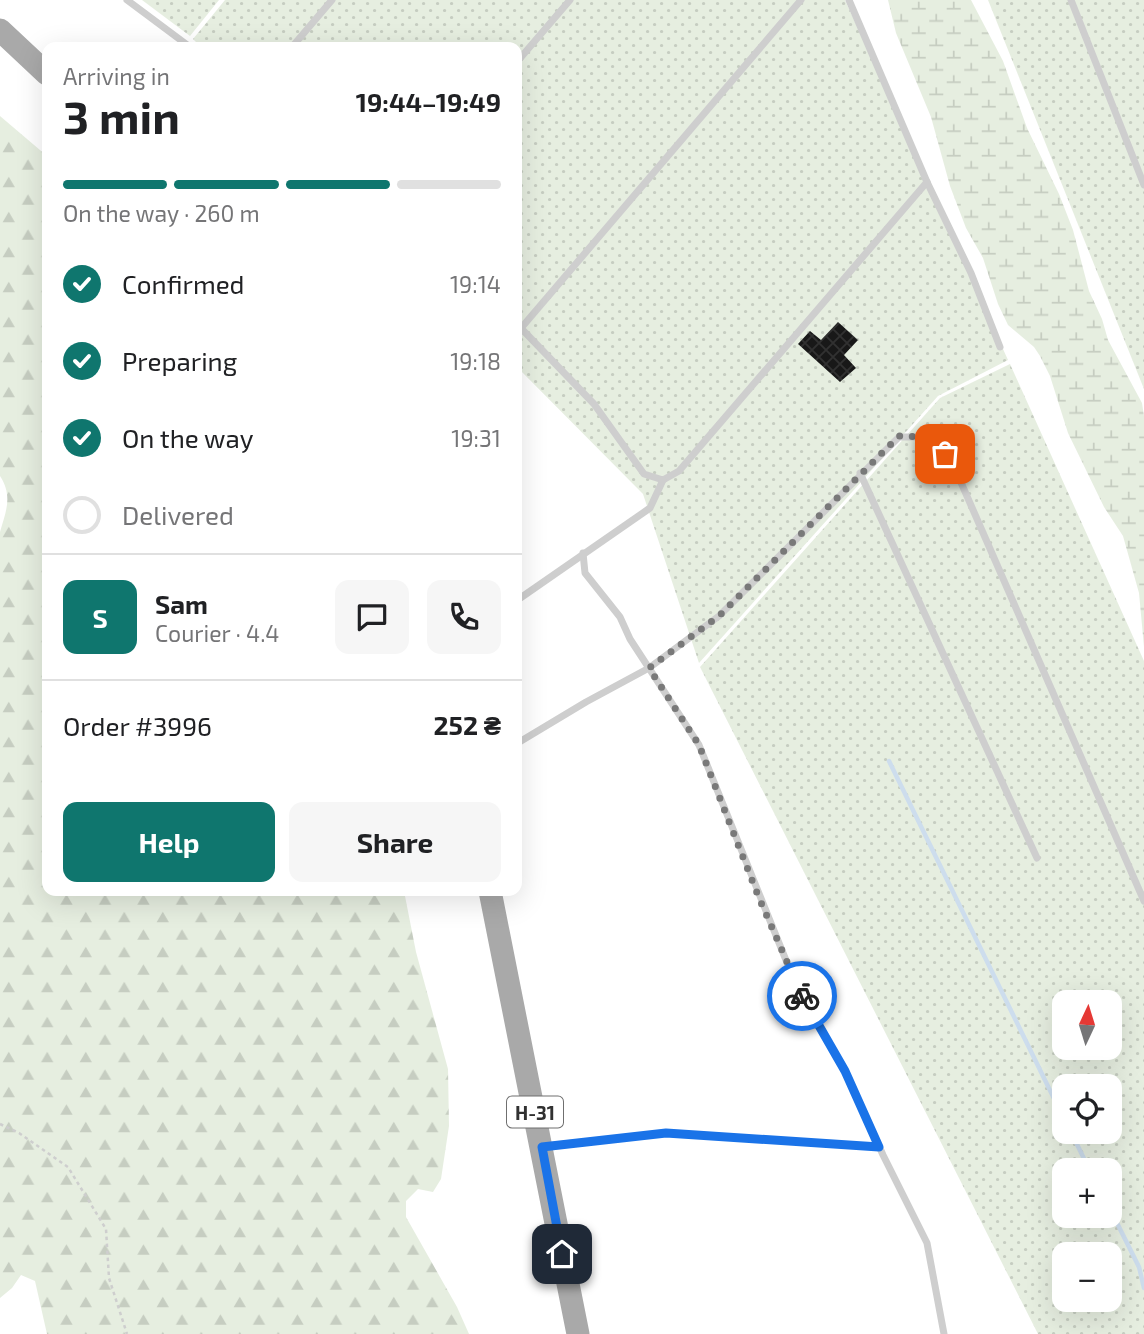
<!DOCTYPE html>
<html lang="en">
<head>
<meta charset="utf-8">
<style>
	:root { --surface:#fff; --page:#f6f6f6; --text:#202124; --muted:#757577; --line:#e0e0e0; --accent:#0f766e }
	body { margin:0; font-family:"Exo 2",sans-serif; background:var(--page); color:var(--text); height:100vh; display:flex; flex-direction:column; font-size:26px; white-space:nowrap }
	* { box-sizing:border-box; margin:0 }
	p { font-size:23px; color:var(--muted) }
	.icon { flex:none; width:38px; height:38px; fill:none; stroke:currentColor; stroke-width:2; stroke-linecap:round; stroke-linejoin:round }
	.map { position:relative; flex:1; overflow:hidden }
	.panel { position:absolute; left:42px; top:42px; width:480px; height:854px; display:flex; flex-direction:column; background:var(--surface); border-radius:14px; box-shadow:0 7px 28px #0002 }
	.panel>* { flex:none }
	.needle { width:46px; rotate:4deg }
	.controls { position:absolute; left:1052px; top:990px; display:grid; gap:14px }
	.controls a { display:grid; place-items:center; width:70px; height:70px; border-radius:14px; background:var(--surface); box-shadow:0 7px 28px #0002; font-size:35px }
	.pin { position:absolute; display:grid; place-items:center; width:60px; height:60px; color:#fff; margin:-30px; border-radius:14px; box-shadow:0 4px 10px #0006 }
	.courier { position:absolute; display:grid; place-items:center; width:70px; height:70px; margin:-35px; border:5px solid #1a73e8; border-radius:50%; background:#fff; color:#222; box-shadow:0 2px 9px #0007 }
	.summary em { font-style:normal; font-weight:700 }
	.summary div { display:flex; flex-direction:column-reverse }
	.summary { display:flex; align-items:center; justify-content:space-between; height:119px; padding:0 21px }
	h1 { font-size:46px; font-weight:700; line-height:52px }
	.bar { display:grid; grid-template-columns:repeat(4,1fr); gap:10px 7px; align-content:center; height:84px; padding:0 21px }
	.bar i { height:9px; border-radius:5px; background:var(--line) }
	.bar .on { background:var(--accent) }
	.bar p { grid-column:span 4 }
	.line { display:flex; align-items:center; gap:18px; padding:0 21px; border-top:2px solid var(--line) }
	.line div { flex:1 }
	.round { display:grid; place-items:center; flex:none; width:74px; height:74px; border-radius:14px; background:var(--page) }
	ol { padding:0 21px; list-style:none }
	li { display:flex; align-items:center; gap:21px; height:77px }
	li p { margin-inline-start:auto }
	li .icon { padding:7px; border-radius:50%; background:var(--accent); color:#fff; stroke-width:4 }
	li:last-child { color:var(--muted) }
	li i { width:38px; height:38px; border:4px solid var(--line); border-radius:50% }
	.primary-button { display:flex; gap:14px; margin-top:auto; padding:14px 21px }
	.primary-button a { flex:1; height:80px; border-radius:14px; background:var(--accent); color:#fff; font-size:28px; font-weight:700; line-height:80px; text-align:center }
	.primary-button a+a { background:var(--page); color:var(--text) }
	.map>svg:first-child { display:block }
</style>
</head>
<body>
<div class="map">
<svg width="1144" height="1334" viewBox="0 0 1144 1334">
	<defs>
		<pattern id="forest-firs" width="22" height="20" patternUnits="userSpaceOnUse" patternTransform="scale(1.75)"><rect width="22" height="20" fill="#e6eee0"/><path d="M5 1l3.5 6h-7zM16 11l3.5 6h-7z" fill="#c6cdc1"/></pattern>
		<pattern id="wetland-marsh" width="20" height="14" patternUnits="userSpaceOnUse" patternTransform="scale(1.75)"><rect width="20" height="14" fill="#e6eee0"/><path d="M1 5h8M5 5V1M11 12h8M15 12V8" fill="none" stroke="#c6cdc1"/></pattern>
		<pattern id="garden-dots" width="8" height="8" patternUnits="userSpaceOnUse" patternTransform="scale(1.75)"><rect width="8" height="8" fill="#e6eee0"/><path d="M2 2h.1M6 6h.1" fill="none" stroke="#c6cdc1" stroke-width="1.8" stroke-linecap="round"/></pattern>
		<pattern id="building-cross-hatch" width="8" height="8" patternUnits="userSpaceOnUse" patternTransform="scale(1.75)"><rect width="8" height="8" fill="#181818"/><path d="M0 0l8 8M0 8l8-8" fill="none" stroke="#313131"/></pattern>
	</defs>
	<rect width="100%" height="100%" fill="#fff"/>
	<path fill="url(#forest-firs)" d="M0,116L47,156V891H404L416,952L448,1069L449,1126L441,1179L433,1192L418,1189L406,1201V1217L457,1307L469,1334H47L35,1281L21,1275L12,1288L0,1298V532C6,511 13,496 0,476Z"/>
	<path fill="url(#wetland-marsh)" d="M888,0H971L1003,61L1027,128L1059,194L1073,230L1089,291L1102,319L1108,340L1142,403L1144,416V647L1139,593L1123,536L1104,507L1068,433L1050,376L1040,356L1034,347L1008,325L998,304L983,258L966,228L950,186L931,117L896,33Z"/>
	<g fill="url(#garden-dots)" fill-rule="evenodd">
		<path d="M142,0H219L190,36Z"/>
		<path d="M225,0H845L1008,360L938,396L699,663L643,494L516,366V47H201L193,39Z"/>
		<path d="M988,0H1144V389Z"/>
		<path d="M1010,364L1144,661V1334H1038L700,667L940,398ZM1064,1003H1110V1048H1064ZM1064,1087H1110V1132H1064ZM1064,1171H1110V1216H1064ZM1064,1255H1110V1300H1064Z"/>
	</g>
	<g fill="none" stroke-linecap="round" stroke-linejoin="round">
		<g stroke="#cddded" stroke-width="4.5">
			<path d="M889,761L1064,1119"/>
			<path d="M1071,1132L1090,1171"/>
			<path d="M1110,1209L1139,1267L1144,1288"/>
		</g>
	</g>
	<path fill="url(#building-cross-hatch)" d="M838,322L858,340L844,355L856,368L840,382L798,344L810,331L821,340Z"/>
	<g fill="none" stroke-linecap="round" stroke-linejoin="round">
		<path stroke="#cecece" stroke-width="2.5" stroke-dasharray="3.5 3.5" stroke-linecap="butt" d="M0,1124L19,1133L68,1167L106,1229L109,1278L127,1334"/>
		<g stroke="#cecece" stroke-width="7">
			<path d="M127,0L190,47"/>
			<path d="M849,0L927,182L971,273L1000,347"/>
			<path d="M1071,0L1144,185"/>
			<path d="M292,47L332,0"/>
			<path d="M516,63L570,0"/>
			<path d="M516,323L594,404L644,474L663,480L679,471L927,182"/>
			<path d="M516,334L801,0"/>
			<path d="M860,473L1037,858"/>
			<path d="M583,553L585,573L620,617L630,639L699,745L796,985L845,1071L883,1155L927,1243L944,1334"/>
			<path d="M516,601L650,508L663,480"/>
			<path d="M516,744L586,702L649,668L719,616L899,437H933L956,471L1144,901"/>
			<path d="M546,1146L666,1133L879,1147"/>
		</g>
		<g stroke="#a9a9a9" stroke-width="23">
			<path d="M0,30L47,74"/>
			<path d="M490,891L578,1334"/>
		</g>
	</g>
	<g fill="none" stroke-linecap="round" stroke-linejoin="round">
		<path stroke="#797979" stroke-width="7" stroke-dasharray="0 12.6" d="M802,996L759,898L699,745L649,668L719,616L899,436L933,437L945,454"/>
		<path stroke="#1a73e8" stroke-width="9" d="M562,1254L542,1147L666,1133L879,1147L845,1071L802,996"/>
	</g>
	<g text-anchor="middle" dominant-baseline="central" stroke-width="7" stroke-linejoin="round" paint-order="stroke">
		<rect fill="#fff" stroke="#6f6f6f" stroke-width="2" x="507" y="1096.5" width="56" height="31" rx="5"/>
		<g font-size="19" font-weight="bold" fill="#313131">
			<text x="535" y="1112">Н-31</text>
		</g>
	</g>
</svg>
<div class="controls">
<a><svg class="needle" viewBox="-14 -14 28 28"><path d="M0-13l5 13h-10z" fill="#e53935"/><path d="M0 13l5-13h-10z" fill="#757577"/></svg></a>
<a><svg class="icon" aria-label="locate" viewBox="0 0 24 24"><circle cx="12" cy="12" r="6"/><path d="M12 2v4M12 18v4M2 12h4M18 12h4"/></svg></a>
<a>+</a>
<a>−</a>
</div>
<div class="pin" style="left:945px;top:454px;background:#ea580c"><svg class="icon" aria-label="bag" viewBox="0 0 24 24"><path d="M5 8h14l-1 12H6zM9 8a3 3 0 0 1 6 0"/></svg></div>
<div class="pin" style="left:562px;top:1254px;background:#1f2937"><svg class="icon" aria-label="home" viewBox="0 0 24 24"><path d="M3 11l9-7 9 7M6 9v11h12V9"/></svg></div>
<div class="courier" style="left:802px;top:996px"><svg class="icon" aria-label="bike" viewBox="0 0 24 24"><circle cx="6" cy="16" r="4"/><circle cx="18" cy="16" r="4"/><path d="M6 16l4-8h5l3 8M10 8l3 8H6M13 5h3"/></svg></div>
<section class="panel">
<div class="summary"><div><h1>3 min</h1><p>Arriving in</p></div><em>19:44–19:49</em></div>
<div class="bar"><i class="on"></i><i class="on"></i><i class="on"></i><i></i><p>On the way · 260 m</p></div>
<ol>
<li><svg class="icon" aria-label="check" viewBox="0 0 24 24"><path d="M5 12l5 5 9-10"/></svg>Confirmed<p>19:14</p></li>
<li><svg class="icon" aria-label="check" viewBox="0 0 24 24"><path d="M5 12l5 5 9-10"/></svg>Preparing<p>19:18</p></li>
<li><svg class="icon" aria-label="check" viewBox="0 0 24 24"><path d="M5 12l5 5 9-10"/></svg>On the way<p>19:31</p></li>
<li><i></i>Delivered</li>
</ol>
<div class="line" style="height:126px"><b class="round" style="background:var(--accent);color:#fff">S</b><div><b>Sam</b><p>Courier · 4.4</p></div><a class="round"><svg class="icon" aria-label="chat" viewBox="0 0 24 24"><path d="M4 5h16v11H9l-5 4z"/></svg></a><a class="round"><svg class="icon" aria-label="phone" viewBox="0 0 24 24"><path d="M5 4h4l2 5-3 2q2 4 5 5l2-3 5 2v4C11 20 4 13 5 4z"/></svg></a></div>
<div class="line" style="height:91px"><div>Order #3996</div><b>252 ₴</b></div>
<div class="primary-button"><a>Help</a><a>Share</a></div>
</section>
</div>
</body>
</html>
